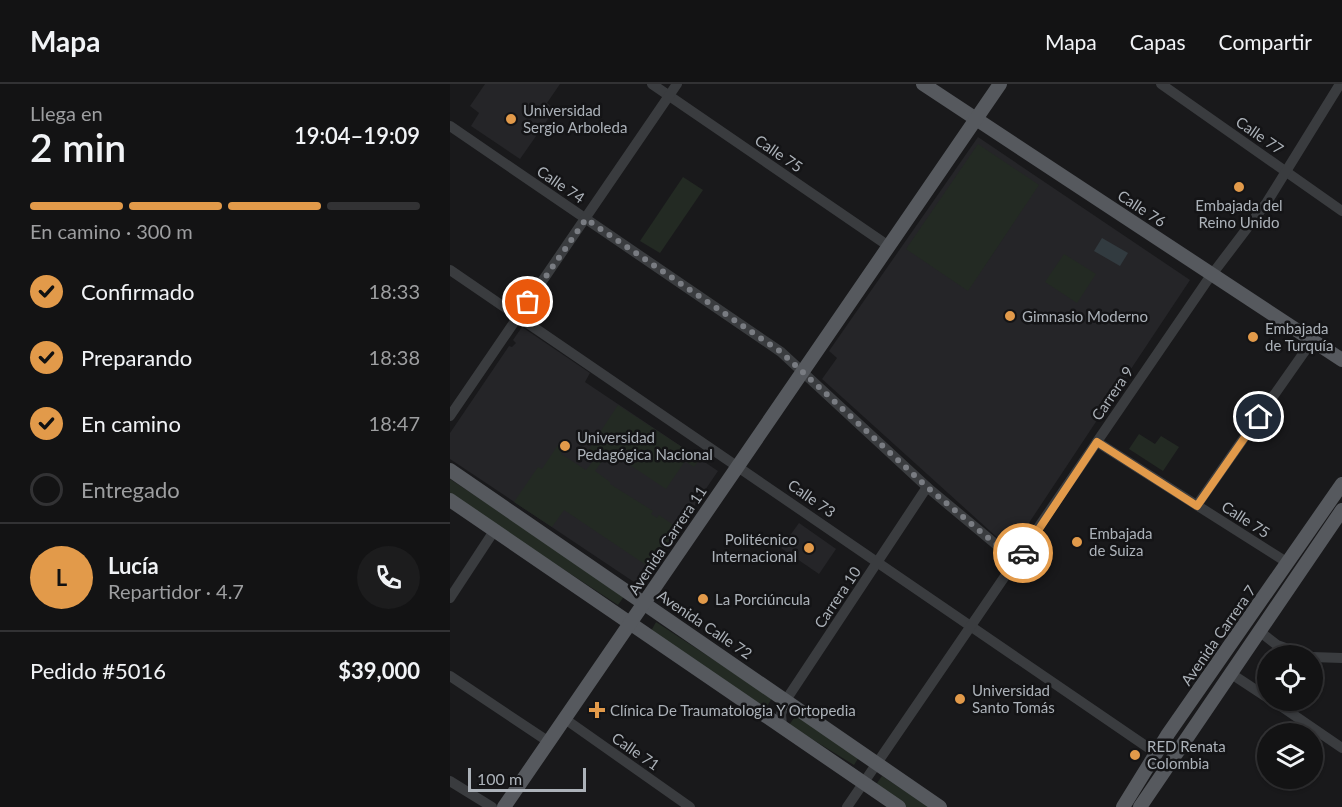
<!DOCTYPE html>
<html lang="es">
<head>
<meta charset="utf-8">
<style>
	:root { --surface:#131314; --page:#1c1c1d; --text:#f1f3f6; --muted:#9d9ea0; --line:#323234; --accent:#e29a4a }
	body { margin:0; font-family:Lato,sans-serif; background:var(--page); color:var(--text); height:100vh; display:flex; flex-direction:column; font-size:22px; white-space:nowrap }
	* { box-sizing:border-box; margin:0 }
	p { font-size:20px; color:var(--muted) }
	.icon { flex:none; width:33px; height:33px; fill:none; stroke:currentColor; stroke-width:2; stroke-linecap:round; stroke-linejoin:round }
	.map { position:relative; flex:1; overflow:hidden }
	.panel { display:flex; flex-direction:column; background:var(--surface); width:450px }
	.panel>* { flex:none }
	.controls { position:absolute; left:807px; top:561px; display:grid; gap:12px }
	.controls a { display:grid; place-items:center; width:66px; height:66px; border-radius:50%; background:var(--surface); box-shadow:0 2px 4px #0004,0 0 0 2px var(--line); font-size:30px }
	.scale { position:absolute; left:18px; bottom:15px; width:118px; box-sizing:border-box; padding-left:6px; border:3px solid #acb2b9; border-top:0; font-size:16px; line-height:21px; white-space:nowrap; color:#acb2b9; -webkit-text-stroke:4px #141416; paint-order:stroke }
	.pin { position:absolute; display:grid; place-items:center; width:51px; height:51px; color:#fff; margin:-26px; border:3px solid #fff; border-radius:50%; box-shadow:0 2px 6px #0007 }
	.courier { position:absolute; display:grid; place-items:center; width:60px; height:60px; margin:-30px; border:4px solid #e29a4a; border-radius:50%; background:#fff; color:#222; box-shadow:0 2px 8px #0007 }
	.summary em { font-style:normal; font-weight:600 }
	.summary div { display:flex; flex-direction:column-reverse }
	.summary { display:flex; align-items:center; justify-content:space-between; height:102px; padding:0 30px }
	h1 { font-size:39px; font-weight:600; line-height:45px }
	.bar { display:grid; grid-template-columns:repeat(4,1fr); gap:9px 6px; align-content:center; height:72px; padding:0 30px }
	.bar i { height:8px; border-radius:4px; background:var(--line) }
	.bar .current { background:var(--accent) }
	.bar p { grid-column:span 4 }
	.line { display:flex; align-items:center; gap:15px; padding:0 30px; border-top:2px solid var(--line) }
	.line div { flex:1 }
	.round { display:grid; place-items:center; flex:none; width:63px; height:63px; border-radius:32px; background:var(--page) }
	ol { padding:0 30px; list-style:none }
	li { display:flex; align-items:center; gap:18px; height:66px }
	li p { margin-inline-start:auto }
	li .icon { padding:6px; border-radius:50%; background:var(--accent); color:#111; stroke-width:4 }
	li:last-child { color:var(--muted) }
	li i { width:33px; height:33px; border:3px solid var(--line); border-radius:50% }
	header { display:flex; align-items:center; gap:36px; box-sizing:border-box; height:84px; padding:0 30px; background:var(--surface); border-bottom:2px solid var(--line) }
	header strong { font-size:28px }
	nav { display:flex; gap:33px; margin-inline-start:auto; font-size:21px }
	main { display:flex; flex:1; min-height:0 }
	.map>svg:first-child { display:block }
</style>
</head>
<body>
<header>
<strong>Mapa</strong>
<nav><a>Mapa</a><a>Capas</a><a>Compartir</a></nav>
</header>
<main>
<section class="panel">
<div class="summary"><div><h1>2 min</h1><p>Llega en</p></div><em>19:04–19:09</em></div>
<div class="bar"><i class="current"></i><i class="current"></i><i class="current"></i><i></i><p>En camino · 300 m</p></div>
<ol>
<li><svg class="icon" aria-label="check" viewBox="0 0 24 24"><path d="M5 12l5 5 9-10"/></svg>Confirmado<p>18:33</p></li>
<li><svg class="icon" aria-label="check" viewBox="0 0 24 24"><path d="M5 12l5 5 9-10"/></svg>Preparando<p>18:38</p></li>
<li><svg class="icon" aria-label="check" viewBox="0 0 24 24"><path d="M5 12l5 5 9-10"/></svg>En camino<p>18:47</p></li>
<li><i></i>Entregado</li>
</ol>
<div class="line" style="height:108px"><b class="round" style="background:var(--accent);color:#111">L</b><div><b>Lucía</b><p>Repartidor · 4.7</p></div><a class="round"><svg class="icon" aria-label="phone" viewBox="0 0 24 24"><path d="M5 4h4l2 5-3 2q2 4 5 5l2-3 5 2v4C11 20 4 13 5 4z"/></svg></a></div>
<div class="line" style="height:78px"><div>Pedido #5016</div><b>$39,000</b></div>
</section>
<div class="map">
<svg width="892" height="723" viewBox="0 0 892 723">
	<rect width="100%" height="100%" fill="#19191b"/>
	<g fill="#252528">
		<path d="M35,0H110L97,19L105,25L70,75L21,42L29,29L20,22Z"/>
		<path d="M528,53L740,196L561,466L372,295L387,274L379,267Z"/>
		<path d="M72,243L140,289L135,298L268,387L190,502L0,375V349L59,262L62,263L66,259L63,256Z"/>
		<path d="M349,439L386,465L369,490L331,464Z"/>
	</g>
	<g fill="#232a23">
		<path d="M528,60L589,101L518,207L456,165Z"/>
		<path d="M233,93L253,106L210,169L190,157Z"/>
		<path d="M614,170L646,190L627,219L595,198Z"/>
		<path d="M168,321L250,375L244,383L235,377L216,405L159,367L145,387L160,398V400L203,427L201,430L207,434L209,431L229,445L202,485L114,426L102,443L64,418L88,383L92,385L110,358L116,361L111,370L136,386L143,377L135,371Z"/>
		<path d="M689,350L705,360L711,352L729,363L713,387L679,365Z"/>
		<path d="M0,395L175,511L168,521L0,411Z"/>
		<path d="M206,538L322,614L316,624L201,547Z"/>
		<path d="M347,630L409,673L404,681L339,641Z"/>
		<path d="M432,692L479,723H455L425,702Z"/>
	</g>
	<path fill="#323b40" d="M652,154L678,169L670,182L644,167Z"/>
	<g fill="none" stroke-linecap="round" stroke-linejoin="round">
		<g stroke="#3a3c3f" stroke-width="10">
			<path d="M202,0L440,163"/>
			<path d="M711,0L892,127"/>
			<path d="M0,42L331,268L477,403L567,478"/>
			<path d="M0,186L706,669"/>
			<path d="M0,332L227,0"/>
			<path d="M647,358L838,479"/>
			<path d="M747,421L862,257"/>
			<path d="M0,514L44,447"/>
			<path d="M809,547L827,561L857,572"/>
			<path d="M862,573L892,574"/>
			<path d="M780,589L818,614"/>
			<path d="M0,592L99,658"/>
			<path d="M822,616L892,664"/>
			<path d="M115,635L240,723"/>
			<path d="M332,642L331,630L336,616L477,403"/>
			<path d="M0,697L42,723"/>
			<path d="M397,723L757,197L817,118L890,0"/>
		</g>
		<g stroke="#56595e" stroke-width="14">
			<path d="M473,0L892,276"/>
			<path d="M0,386L490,723"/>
			<path d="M0,416L449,723"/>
			<path d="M54,723L550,0"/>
			<path d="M673,723L718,650L892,400"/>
			<path d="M690,723L892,426"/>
		</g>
	</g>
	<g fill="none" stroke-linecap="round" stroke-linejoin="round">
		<path stroke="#797c82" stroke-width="6" stroke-dasharray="0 10.8" d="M78,218L136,135L331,268L477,403L567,478L573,469"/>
		<path stroke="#e29a4a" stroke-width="8" d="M573,469L647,358L747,422L809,333"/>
	</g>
	<g fill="#e29a4a" stroke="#141416" stroke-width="2">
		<circle cx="61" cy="35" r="6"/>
		<circle cx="789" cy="103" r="6"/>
		<circle cx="560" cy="232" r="6"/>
		<circle cx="803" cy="253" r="6"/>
		<circle cx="115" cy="362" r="6"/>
		<circle cx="627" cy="458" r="6"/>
		<circle cx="359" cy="464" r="6"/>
		<circle cx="253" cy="515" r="6"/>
		<circle cx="510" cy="615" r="6"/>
		<path d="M144 617h6v6h6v6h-6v6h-6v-6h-6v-6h6z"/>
		<circle cx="685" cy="671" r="6"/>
	</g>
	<g text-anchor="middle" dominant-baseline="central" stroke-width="5" stroke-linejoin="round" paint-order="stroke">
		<g font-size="15" fill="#acb2b9" stroke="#141416" text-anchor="start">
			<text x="73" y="26">Universidad<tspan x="73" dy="17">Sergio Arboleda</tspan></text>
			<text x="789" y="121" text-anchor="middle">Embajada del<tspan x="789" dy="17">Reino Unido</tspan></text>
			<text x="572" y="232">Gimnasio Moderno</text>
			<text x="815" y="244">Embajada<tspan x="815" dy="17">de Turquía</tspan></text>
			<text x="127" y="353">Universidad<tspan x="127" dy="17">Pedagógica Nacional</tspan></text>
			<text x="639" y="449">Embajada<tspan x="639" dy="17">de Suiza</tspan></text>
			<text x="347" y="455" text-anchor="end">Politécnico<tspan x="347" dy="17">Internacional</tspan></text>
			<text x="265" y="515">La Porciúncula</text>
			<text x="522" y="606">Universidad<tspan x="522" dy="17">Santo Tomás</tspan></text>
			<text x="160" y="626">Clínica De Traumatologia Y Ortopedia</text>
			<text x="697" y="662">RED Renata<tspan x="697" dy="17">Colombia</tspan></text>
		</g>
		<g font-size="15" fill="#acb2b9" stroke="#141416">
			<text transform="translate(810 51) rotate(35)">Calle 77</text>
			<text transform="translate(329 69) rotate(34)">Calle 75</text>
			<text transform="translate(111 100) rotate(34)">Calle 74</text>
			<text transform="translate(692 124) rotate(33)">Calle 76</text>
			<text transform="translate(662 309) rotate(-56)">Carrera 9</text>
			<text transform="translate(362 414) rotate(35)">Calle 73</text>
			<text transform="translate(796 435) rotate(33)">Calle 75</text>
			<text transform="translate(217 456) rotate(-56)">Avenida Carrera 11</text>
			<text transform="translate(387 513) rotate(-56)">Carrera 10</text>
			<text transform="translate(255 540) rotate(34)">Avenida Calle 72</text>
			<text transform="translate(768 551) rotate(-55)">Avenida Carrera 7</text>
			<text transform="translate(186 667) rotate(35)">Calle 71</text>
		</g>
	</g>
</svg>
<div class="controls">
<a><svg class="icon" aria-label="locate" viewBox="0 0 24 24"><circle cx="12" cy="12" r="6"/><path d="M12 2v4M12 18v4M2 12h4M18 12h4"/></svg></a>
<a><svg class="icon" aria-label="layers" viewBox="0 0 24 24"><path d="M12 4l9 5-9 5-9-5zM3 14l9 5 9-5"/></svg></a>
</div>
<div class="scale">100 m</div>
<div class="pin" style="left:78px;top:218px;background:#ea580c"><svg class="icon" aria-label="bag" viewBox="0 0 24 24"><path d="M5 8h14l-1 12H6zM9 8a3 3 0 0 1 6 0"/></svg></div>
<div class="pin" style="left:809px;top:333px;background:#1f2937"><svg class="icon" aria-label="home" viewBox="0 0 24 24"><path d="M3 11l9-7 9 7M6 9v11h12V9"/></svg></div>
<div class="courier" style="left:573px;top:469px"><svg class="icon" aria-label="car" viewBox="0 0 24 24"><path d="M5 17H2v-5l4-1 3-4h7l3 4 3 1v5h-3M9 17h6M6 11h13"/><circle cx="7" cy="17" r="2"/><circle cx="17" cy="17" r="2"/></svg></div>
</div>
</main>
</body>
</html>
